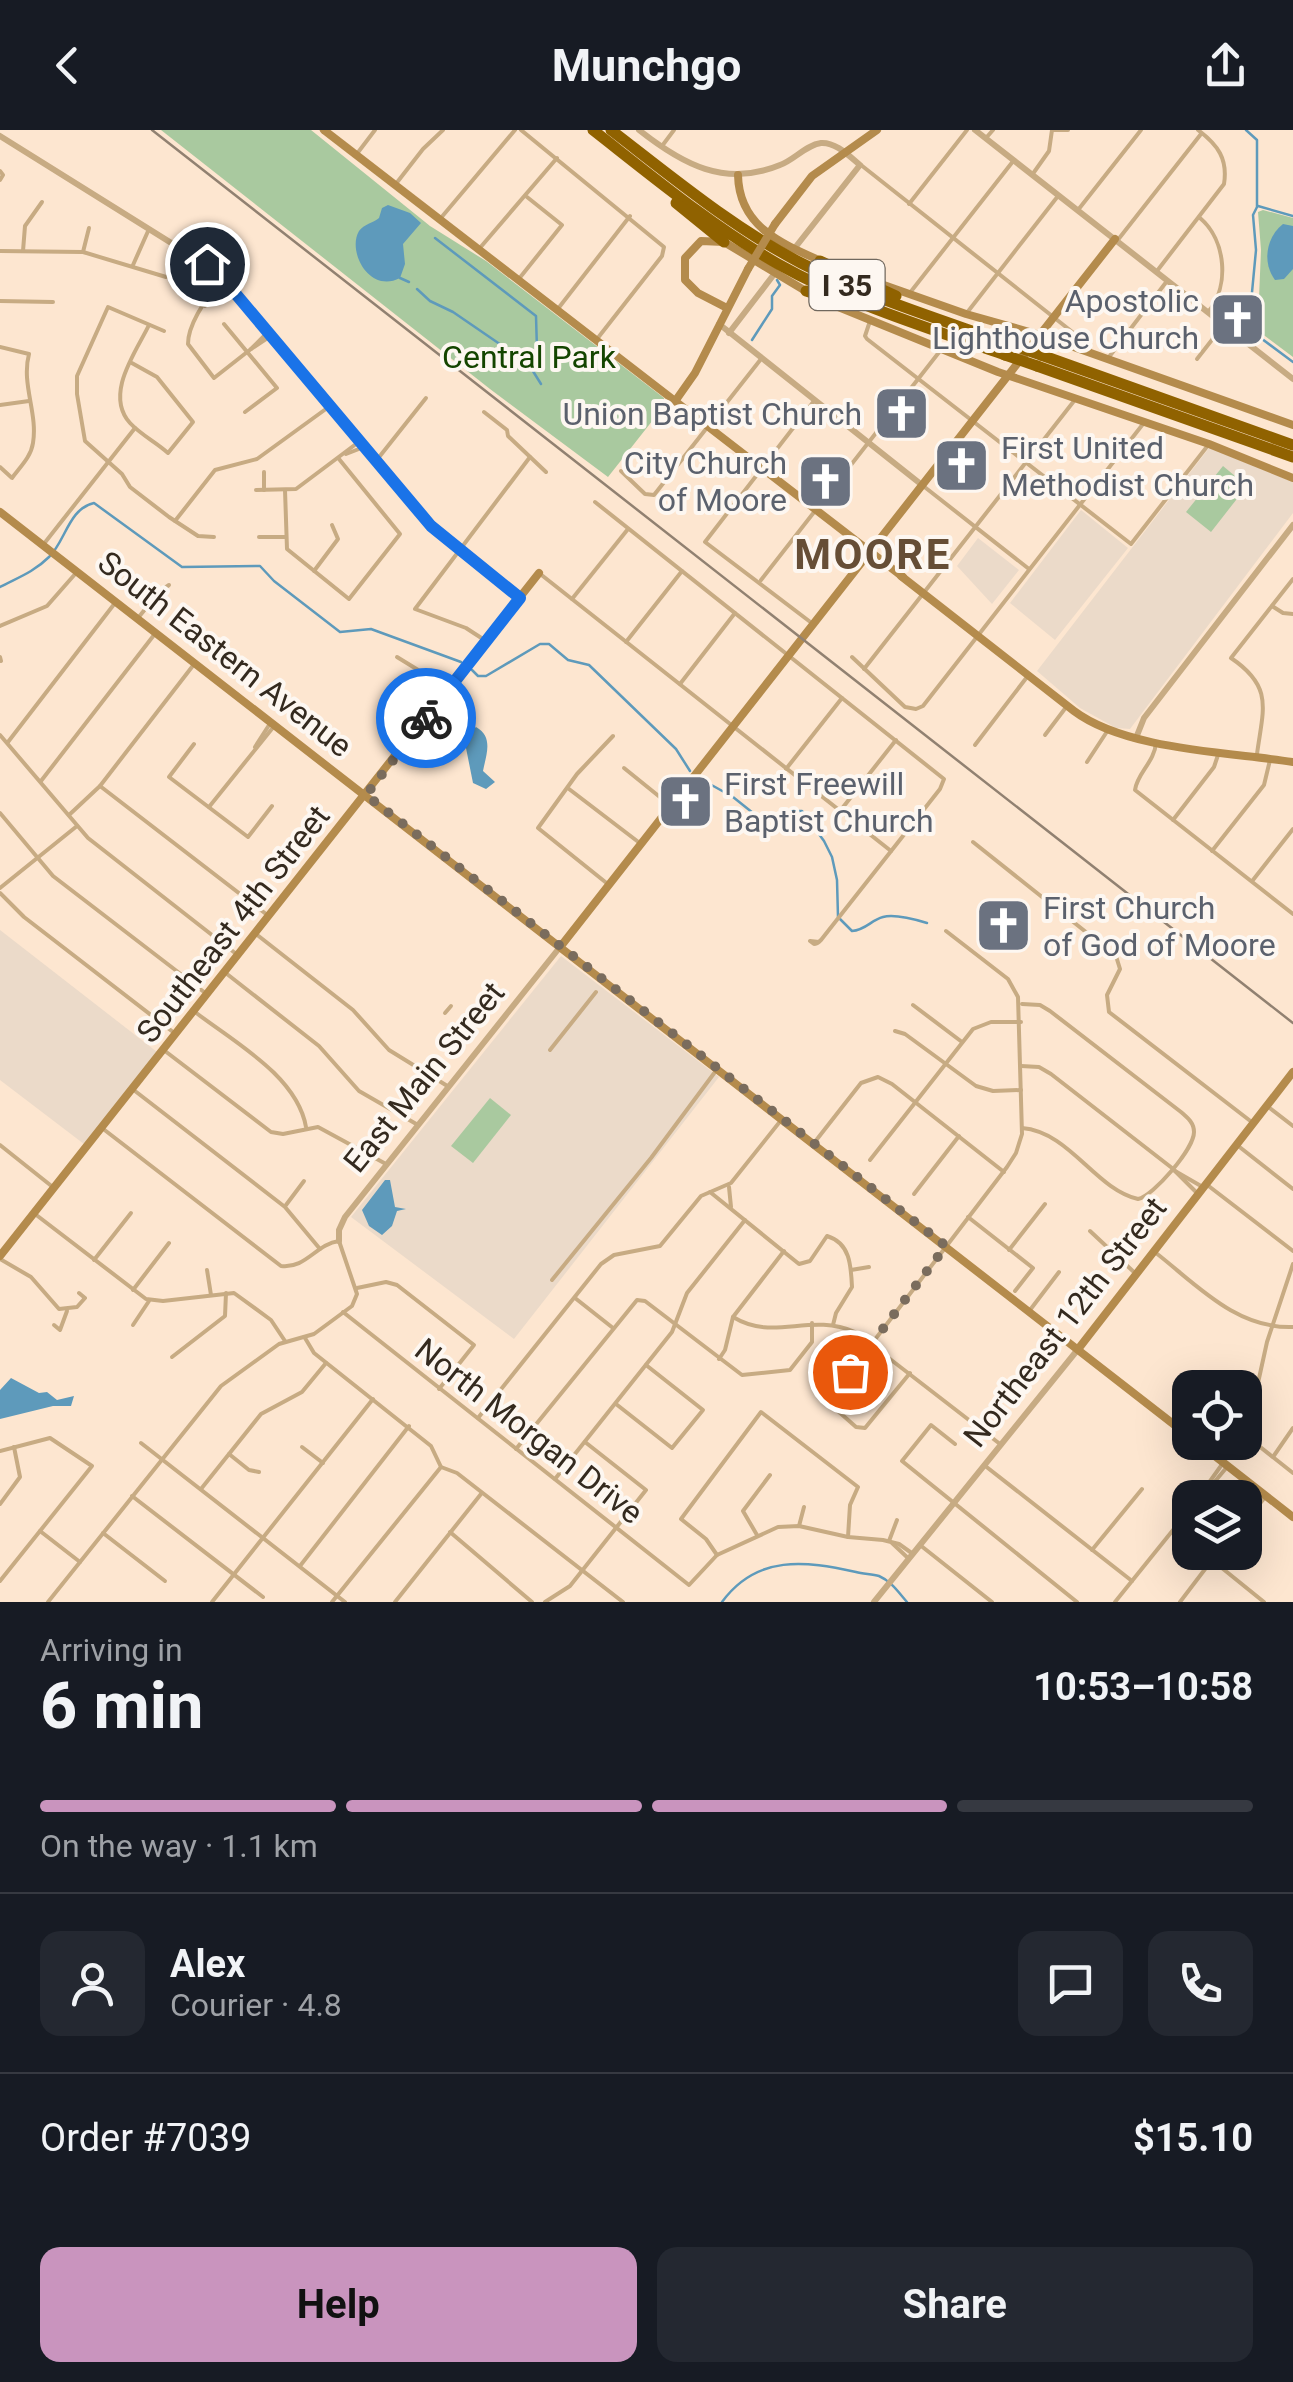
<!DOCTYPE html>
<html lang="en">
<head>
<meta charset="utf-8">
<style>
	:root { --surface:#171b24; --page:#242831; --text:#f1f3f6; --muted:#9ea1a6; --line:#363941; --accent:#c994be }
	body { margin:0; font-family:Roboto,sans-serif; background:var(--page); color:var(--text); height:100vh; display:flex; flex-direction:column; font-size:38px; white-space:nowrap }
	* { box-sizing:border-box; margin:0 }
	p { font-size:32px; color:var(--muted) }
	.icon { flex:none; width:55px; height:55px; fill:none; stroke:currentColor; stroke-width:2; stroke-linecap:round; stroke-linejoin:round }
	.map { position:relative; height:1472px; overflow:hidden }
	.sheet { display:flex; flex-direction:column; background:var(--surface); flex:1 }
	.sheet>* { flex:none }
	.fabs { position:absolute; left:1172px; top:1240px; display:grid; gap:20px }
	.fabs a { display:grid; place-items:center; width:90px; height:90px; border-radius:20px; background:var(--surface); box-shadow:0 10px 40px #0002; font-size:50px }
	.pin { position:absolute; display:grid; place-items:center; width:85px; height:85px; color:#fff; margin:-42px; border:5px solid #fff; border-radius:50%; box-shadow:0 2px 10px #0007 }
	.courier { position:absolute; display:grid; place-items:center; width:100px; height:100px; margin:-50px; border:8px solid #1a73e8; border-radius:50%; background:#fff; color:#222; box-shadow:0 2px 12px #0007 }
	.overview em { font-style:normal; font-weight:700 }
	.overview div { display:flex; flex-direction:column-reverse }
	.overview { display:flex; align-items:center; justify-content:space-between; height:170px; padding:0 40px }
	h1 { font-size:65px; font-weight:700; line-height:75px }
	.bar { display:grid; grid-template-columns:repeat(4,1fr); gap:15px 10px; align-content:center; height:120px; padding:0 40px }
	.bar i { height:12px; border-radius:8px; background:var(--line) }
	.bar .active { background:var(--accent) }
	.bar p { grid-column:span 4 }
	.line { display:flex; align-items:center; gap:25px; padding:0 40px; border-top:2px solid var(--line) }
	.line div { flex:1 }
	.round { display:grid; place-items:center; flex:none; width:105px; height:105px; border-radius:20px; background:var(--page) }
	.action { display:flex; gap:20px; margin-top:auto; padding:20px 40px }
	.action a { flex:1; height:115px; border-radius:20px; background:var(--accent); color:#111; font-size:40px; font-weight:700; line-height:115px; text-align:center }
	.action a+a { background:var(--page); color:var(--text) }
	header { display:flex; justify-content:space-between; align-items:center; height:130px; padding:0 40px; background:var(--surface); font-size:45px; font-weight:700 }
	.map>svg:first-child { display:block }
</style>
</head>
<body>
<header><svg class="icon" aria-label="back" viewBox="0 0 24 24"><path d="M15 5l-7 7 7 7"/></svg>Munchgo<svg class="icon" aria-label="share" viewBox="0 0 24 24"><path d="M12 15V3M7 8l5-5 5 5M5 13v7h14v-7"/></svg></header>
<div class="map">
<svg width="1293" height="1472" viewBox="0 0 1293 1472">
	<rect width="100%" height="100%" fill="#fde6d0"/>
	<g fill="#ebdac9">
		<path d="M1209,318L1293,352V383L1130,599L1116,598L1080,578L1037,541Z"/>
		<path d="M1081,380L1128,418L1055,510L1010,473Z"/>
		<path d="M978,408L1019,440L992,474L957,436Z"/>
		<path d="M0,800L157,922L84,1014L0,950Z"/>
		<path d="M561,826L719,947L514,1209L351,1087Z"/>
	</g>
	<g fill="#a9c99f">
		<path d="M161,0H311L430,96L486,131L664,268V276L608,347L490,259Z"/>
		<path d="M1263,80L1293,88V227L1261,203L1258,192L1261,120L1258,82Z"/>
		<path d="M1223,336L1247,356L1211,402L1186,382Z"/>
		<path d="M490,968L511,985L473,1033L451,1016Z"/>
	</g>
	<g fill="#5e9abb">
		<path d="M388,75L410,83L421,93L403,114L405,134L400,148C369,164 347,121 359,101C364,94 373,93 379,88L382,78Z"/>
		<path d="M1283,94L1293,96V139L1284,149L1275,150C1262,133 1266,107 1283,94Z"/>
		<path d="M476,597C494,607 486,625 483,641L495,652L486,659L473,653L464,608Z"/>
		<path d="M385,1050H390L395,1077L406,1079L397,1081L392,1096L382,1105L369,1096L362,1080Z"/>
		<path d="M11,1248L39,1263L47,1262L57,1270L74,1266L71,1276H53L0,1289V1260Z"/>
	</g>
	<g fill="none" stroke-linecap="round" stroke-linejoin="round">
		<g stroke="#5e9abb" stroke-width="2.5">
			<path d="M1246,0L1257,10V77L1253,85L1256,120L1249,194L1258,206L1293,232"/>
			<path d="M1258,76L1293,86"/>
			<path d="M435,108L536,186L537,220L542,224"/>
			<path d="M400,148L409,152"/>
			<path d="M417,159L430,171L453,182L507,219L514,229L526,230L541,254"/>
			<path d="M752,210L772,179V166L780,155L777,150"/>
			<path d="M0,457C17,448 34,442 49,427C65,412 69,378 94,373L182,437L260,436L274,451L340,502L371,499L461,532"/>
			<path d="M472,540L478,546H486L540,514H549L568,530L589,535L676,619L690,641"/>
			<path d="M699,648L733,667L763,691L791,681H802L824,711L832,727L837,750L838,787L852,801C866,800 871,790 883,787C894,784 917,790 927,793"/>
			<path d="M722,1472C757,1424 806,1431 856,1442C863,1444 872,1444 879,1446C891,1451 899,1463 907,1472"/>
		</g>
		<g stroke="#c7ab83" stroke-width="4">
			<path d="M521,0L664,117L662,126L597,209"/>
			<path d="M1052,0H1068"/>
			<path d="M986,8L993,0"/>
			<path d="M662,16L674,0"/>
			<path d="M356,25L375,0"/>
			<path d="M861,35L1085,212L1090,220"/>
			<path d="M0,41L3,45L0,50"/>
			<path d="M1032,45L1049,21L1052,0"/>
			<path d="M395,55L423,19L443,0"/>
			<path d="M909,74L967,0"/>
			<path d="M1078,80L1141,0"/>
			<path d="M1200,88C1226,110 1230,156 1208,182"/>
			<path d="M440,89L515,0"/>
			<path d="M1117,111L1201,4"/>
			<path d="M479,119L557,28"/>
			<path d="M0,121L83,122L166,147"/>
			<path d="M23,121L25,96L42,72"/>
			<path d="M83,122L89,98"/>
			<path d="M133,135L149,99"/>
			<path d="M1157,141L1224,54C1228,29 1218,15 1198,0"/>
			<path d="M518,150L562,95L527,67"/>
			<path d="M909,164L1014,30"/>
			<path d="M0,171L53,172"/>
			<path d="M205,176L217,162V158C204,170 188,196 188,214L214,248L251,219"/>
			<path d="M557,180L630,86"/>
			<path d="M966,184L1058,66"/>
			<path d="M870,191L865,206L867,209L1131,414L1209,314"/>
			<path d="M224,194L277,258L245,282"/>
			<path d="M164,201L108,177L77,246V264L85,311L122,344L130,357L169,387L198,406L214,407"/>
			<path d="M268,202L251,219L269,207"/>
			<path d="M0,217L29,224C21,254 38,283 33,313C31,327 20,337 12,348L0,337"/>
			<path d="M1109,227L1167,151"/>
			<path d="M1197,229L1222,197"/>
			<path d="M130,232L157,247L193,292L168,323C156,312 141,305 130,293C104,264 136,222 149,195"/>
			<path d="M0,275L29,271"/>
			<path d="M484,282L507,300L508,306L546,342"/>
			<path d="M346,324L364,317"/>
			<path d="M376,331L426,268"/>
			<path d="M621,341L645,364L654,365L761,229"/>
			<path d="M922,355L1029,439"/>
			<path d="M256,360L296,359L360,311"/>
			<path d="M264,360V342"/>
			<path d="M285,360L287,419L349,469L400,404L339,329"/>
			<path d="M595,372L944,649L940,659L821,810C819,812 817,814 814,814L810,811L819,812"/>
			<path d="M175,391L215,340L257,329L330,276"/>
			<path d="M259,407H285"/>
			<path d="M43,415L135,298"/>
			<path d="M314,441L338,409L332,395"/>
			<path d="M539,443L891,721"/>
			<path d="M761,450L940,221"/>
			<path d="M572,469L628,399"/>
			<path d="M1272,476L1283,483L1293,484"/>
			<path d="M138,488L159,462L169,455"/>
			<path d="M813,494L705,412L814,271"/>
			<path d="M0,496L47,476L76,443"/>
			<path d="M486,511L466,498L415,479L530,327"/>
			<path d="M626,512L682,441"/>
			<path d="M0,527L1,531"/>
			<path d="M397,527L449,559"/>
			<path d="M852,527L905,577L916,579L923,576L1143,294"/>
			<path d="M864,539L1074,271"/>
			<path d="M680,554L735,483"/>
			<path d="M0,605L88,708L235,823"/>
			<path d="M1045,605L1067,576"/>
			<path d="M8,612L115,473"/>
			<path d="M1156,612C1155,632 1137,643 1135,660L1293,784"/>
			<path d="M194,614L169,647L248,707L272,676"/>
			<path d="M975,615L1027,547"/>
			<path d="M255,617L271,592"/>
			<path d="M1257,624C1263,579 1274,557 1231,528L1293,449"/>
			<path d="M1087,632L1108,600"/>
			<path d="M624,638L671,676"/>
			<path d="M786,639L842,568"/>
			<path d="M41,651L154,505"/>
			<path d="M100,656L266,784"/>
			<path d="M569,659L641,714"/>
			<path d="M209,677L275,595"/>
			<path d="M840,681L896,610"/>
			<path d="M0,683L53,746L204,862"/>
			<path d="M69,685L100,656L195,533"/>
			<path d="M1173,690L1214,637L1218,625"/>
			<path d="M973,712L1116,826L1120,839L1107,865L1109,882L1253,993"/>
			<path d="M1212,721L1264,655L1270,630"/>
			<path d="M1253,750L1293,699"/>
			<path d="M609,755L538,698L577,644L613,606"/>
			<path d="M0,758L77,696"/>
			<path d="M0,763L24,787L173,902"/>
			<path d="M256,804L353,880L389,920L449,957"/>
			<path d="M227,844L319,916L359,961L418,995"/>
			<path d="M913,875L962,912"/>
			<path d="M195,882C234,912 297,946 306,997"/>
			<path d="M445,883L451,876"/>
			<path d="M895,901L905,904L976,956L993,961L1021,960"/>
			<path d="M550,920L596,862"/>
			<path d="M165,921L271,1002L283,1004L318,997L386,1034"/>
			<path d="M1021,936L1039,937L1051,944L1172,1038L1196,1062"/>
			<path d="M135,961L285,1077L320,1119"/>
			<path d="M1267,976L1293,996"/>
			<path d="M1022,998C1070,1002 1095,1059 1138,1069C1153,1066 1194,1019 1194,1002C1194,993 1188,988 1181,982L1050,881L1040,875L1022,874"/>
			<path d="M814,1013L861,953L878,947L892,954L1004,1042"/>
			<path d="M0,1015L54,1058"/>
			<path d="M1237,1015L1293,1059"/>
			<path d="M870,1030L973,899L991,892H1021"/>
			<path d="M1175,1041L1201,1056"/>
			<path d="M1206,1054L1293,1121"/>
			<path d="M729,1057L731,1077"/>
			<path d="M710,1062L799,1134L810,1131L827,1106C850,1113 851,1135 852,1157L836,1183L833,1195"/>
			<path d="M914,1064L959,1006"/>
			<path d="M286,1075L304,1051"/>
			<path d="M35,1084L146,1169L163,1171L234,1163L271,1190L285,1211"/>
			<path d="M968,1087L1033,1138L1015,1161"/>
			<path d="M1090,1101L1136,1144"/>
			<path d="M1009,1120L1045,1074"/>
			<path d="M1156,1123C1196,1154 1236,1199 1293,1197"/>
			<path d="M0,1129L31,1147L59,1179L77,1177L85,1168L79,1163"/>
			<path d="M94,1130L131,1083"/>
			<path d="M207,1140L211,1165"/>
			<path d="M851,1140L869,1137"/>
			<path d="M552,1150L651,1028L715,942"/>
			<path d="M357,1158L386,1152L397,1155L474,1215L439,1259"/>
			<path d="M133,1160L169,1113"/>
			<path d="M575,1168L613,1198"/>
			<path d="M1030,1180L1059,1142"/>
			<path d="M343,1182L689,1455L717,1425L778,1397L799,1396L848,1407L883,1410L899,1414L913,1424"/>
			<path d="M733,1187C774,1212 809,1182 855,1202L1000,1314"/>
			<path d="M54,1195L60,1200L67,1181"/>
			<path d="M133,1195L149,1171"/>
			<path d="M305,1208L314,1223L431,1316L441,1337L457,1343L623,1472"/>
			<path d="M172,1227L225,1186L226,1163"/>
			<path d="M719,1229L725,1220L733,1187L784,1121"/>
			<path d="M910,1243L865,1298L856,1297L830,1274L831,1267L1007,1037L1016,1023L1022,1004L1018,867L1008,849L946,801"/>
			<path d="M616,1274L672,1318L703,1280L646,1235"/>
			<path d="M1245,1285L1254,1271L1267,1212L1293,1134"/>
			<path d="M478,1288L601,1134L614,1125L660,1116L701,1066L731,1053L782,989"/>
			<path d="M1245,1305L1293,1343"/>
			<path d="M141,1313L345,1472"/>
			<path d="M955,1314L931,1295L902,1331L1077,1472"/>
			<path d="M302,1317L323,1333"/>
			<path d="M516,1319L637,1170L645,1171L742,1245L790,1240L812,1212V1193"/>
			<path d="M0,1321L50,1308L92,1336L0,1451"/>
			<path d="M229,1324L249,1340L259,1342"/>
			<path d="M1273,1327L1293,1298"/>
			<path d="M984,1335L1132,1451"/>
			<path d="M555,1349L672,1202L687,1163L745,1090"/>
			<path d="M201,1359L261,1284L302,1262L326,1233"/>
			<path d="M132,1366L263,1467"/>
			<path d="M1198,1368L1223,1333"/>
			<path d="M1201,1368L1227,1337"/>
			<path d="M0,1374L20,1347L14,1317"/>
			<path d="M1245,1392L1266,1366"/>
			<path d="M799,1396L804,1377"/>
			<path d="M40,1401L80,1432"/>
			<path d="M450,1402L532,1472"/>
			<path d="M103,1403L165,1451"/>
			<path d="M757,1405L743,1381L770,1345"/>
			<path d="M889,1411L897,1390"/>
			<path d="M892,1413L909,1429"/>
			<path d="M920,1415L992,1472"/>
			<path d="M1092,1420L1142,1359"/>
			<path d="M717,1425L706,1409L681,1389L761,1282L858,1357L850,1375L848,1407"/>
			<path d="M300,1436L409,1296"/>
			<path d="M48,1472L221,1256L279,1214L314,1204L352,1176L357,1164L339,1111C316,1114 306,1139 281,1136L102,998"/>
			<path d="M212,1472L373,1269"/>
			<path d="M332,1472L441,1337"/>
			<path d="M395,1472L481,1364"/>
			<path d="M545,1472L570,1456L646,1360L585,1312"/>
			<path d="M1115,1472L1190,1379"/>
			<path d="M1180,1472L1212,1430L1264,1472"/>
		</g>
		<g stroke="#c7ab83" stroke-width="6">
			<path d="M639,0C682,34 725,58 780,35C794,30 806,15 821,13C836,12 849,26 860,35L794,119"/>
			<path d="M975,0L1293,249"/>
			<path d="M0,6L213,139L431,396L520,468"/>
			<path d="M719,194L922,355"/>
			<path d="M729,203L775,143"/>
			<path d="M1136,608L1144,588L1293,395"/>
			<path d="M339,1111V1100L345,1087L560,817"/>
			<path d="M874,1472L1079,1218"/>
		</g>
		<g stroke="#b48b4c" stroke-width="8">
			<path d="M324,0L903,447"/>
			<path d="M738,45C739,96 780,113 821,131"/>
			<path d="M775,94L812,46L877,0"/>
			<path d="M881,154L966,184L1040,205L1293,295"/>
			<path d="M826,172L998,242L1209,314L1293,348"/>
			<path d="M727,178L698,163L685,150V128L701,111L724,112L809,163"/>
			<path d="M676,270L695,243L748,139"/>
			<path d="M0,382L1190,1307"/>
			<path d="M901,446L1074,581C1126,620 1228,622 1293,632"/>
			<path d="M561,816L1115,109"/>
			<path d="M0,1126L539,443"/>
			<path d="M1079,1218L1293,942"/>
			<path d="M1197,1312L1293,1387"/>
		</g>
		<g stroke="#906200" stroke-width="11">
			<path d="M593,0C653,47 712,96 778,134C849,174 929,198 1005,225"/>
			<path d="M611,0C672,47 732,97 801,133C867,167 939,189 1009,214"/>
			<path d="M676,73L724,112"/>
			<path d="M820,131L896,166"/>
			<path d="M806,161L845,173"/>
			<path d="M1041,225L1293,315"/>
			<path d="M1037,236L1293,327"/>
		</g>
		<path stroke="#918171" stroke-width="2.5" d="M152,0L1293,893"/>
		<path stroke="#b48b4c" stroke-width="8" d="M748,139L775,94"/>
		<g stroke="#906200" stroke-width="11">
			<path d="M1009,214L1041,225"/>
			<path d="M1005,225L1037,236"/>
		</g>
	</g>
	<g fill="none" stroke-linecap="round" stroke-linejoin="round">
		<path stroke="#7a6c5d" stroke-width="10" stroke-dasharray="0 18" d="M426,588L366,665L946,1116L850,1242"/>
		<path stroke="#1a73e8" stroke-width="12" d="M207,134L219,144L431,396L520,468L426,588"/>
	</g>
	<defs>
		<symbol id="church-square" viewBox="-11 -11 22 22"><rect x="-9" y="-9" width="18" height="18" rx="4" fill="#6b7280" stroke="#fdf7f1"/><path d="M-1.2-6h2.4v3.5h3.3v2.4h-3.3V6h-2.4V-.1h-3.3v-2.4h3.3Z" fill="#fff"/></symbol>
	</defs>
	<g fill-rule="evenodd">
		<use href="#church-square" x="1206" y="158" width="63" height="63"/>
		<use href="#church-square" x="870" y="252" width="63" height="63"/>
		<use href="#church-square" x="930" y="304" width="63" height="63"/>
		<use href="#church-square" x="794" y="320" width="63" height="63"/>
		<use href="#church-square" x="654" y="640" width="63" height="63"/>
		<use href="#church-square" x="972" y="764" width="63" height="63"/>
	</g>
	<g text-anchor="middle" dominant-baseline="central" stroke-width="8" stroke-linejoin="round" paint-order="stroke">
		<rect fill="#fdf7f1" stroke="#70685e" stroke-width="2.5" x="809.5" y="130" width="75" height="50" rx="8"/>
		<g font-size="30" font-weight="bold" fill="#342a1f">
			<text x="847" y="155">I 35</text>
		</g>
		<g font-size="32" fill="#5b616d" stroke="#fdf7f1" text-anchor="end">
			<text x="1199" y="171">Apostolic<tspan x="1199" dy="37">Lighthouse Church</tspan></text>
			<text x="862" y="284">Union Baptist Church</text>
			<text x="1001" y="318" text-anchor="start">First United<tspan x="1001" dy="37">Methodist Church</tspan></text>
			<text x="787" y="333">City Church<tspan x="787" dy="37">of Moore</tspan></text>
			<text x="724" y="654" text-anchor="start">First Freewill<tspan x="724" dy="37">Baptist Church</tspan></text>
			<text x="1043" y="778" text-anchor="start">First Church<tspan x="1043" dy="37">of God of Moore</tspan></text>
		</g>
		<g font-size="32" fill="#144500" stroke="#fdf7f1">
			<text x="529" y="227">Central Park</text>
		</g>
		<g font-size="32" fill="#342a1f" stroke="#fdf7f1">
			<text transform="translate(225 524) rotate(38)">South Eastern Avenue</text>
			<text transform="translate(233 794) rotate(-52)">Southeast 4th Street</text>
			<text transform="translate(424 947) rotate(-51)">East Main Street</text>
			<text transform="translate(1065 1192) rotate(-52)">Northeast 12th Street</text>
			<text transform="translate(529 1301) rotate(38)">North Morgan Drive</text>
		</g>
		<g font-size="42" font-weight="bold" letter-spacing="2.5" fill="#664e36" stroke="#fdf7f1">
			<text x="873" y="424">MOORE</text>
		</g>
	</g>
</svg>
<div class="fabs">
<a><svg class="icon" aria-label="locate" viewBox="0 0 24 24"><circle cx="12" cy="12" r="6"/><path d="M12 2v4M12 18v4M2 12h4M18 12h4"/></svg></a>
<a><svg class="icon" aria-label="layers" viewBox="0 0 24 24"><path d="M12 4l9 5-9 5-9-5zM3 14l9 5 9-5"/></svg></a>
</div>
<div class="pin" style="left:850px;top:1242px;background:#ea580c"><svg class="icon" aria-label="bag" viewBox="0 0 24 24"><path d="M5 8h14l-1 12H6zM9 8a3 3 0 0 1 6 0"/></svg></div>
<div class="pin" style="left:207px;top:134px;background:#1f2937"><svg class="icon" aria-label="home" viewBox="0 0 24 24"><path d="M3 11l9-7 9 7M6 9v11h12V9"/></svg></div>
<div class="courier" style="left:426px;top:588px"><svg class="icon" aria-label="bike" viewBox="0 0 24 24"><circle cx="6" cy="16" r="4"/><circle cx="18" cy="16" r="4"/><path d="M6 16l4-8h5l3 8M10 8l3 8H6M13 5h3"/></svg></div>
</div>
<section class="sheet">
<div class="overview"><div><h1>6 min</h1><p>Arriving in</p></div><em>10:53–10:58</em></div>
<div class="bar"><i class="active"></i><i class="active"></i><i class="active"></i><i></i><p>On the way · 1.1 km</p></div>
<div class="line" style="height:180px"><a class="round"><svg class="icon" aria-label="person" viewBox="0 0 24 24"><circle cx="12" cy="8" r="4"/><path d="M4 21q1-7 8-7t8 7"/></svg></a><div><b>Alex</b><p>Courier · 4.8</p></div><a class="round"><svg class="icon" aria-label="chat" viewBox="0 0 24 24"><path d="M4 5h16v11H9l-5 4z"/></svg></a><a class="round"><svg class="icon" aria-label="phone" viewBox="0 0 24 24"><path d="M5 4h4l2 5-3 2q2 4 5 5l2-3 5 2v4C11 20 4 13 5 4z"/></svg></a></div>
<div class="line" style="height:130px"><div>Order #7039</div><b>$15.10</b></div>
<div class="action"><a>Help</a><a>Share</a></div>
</section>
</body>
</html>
